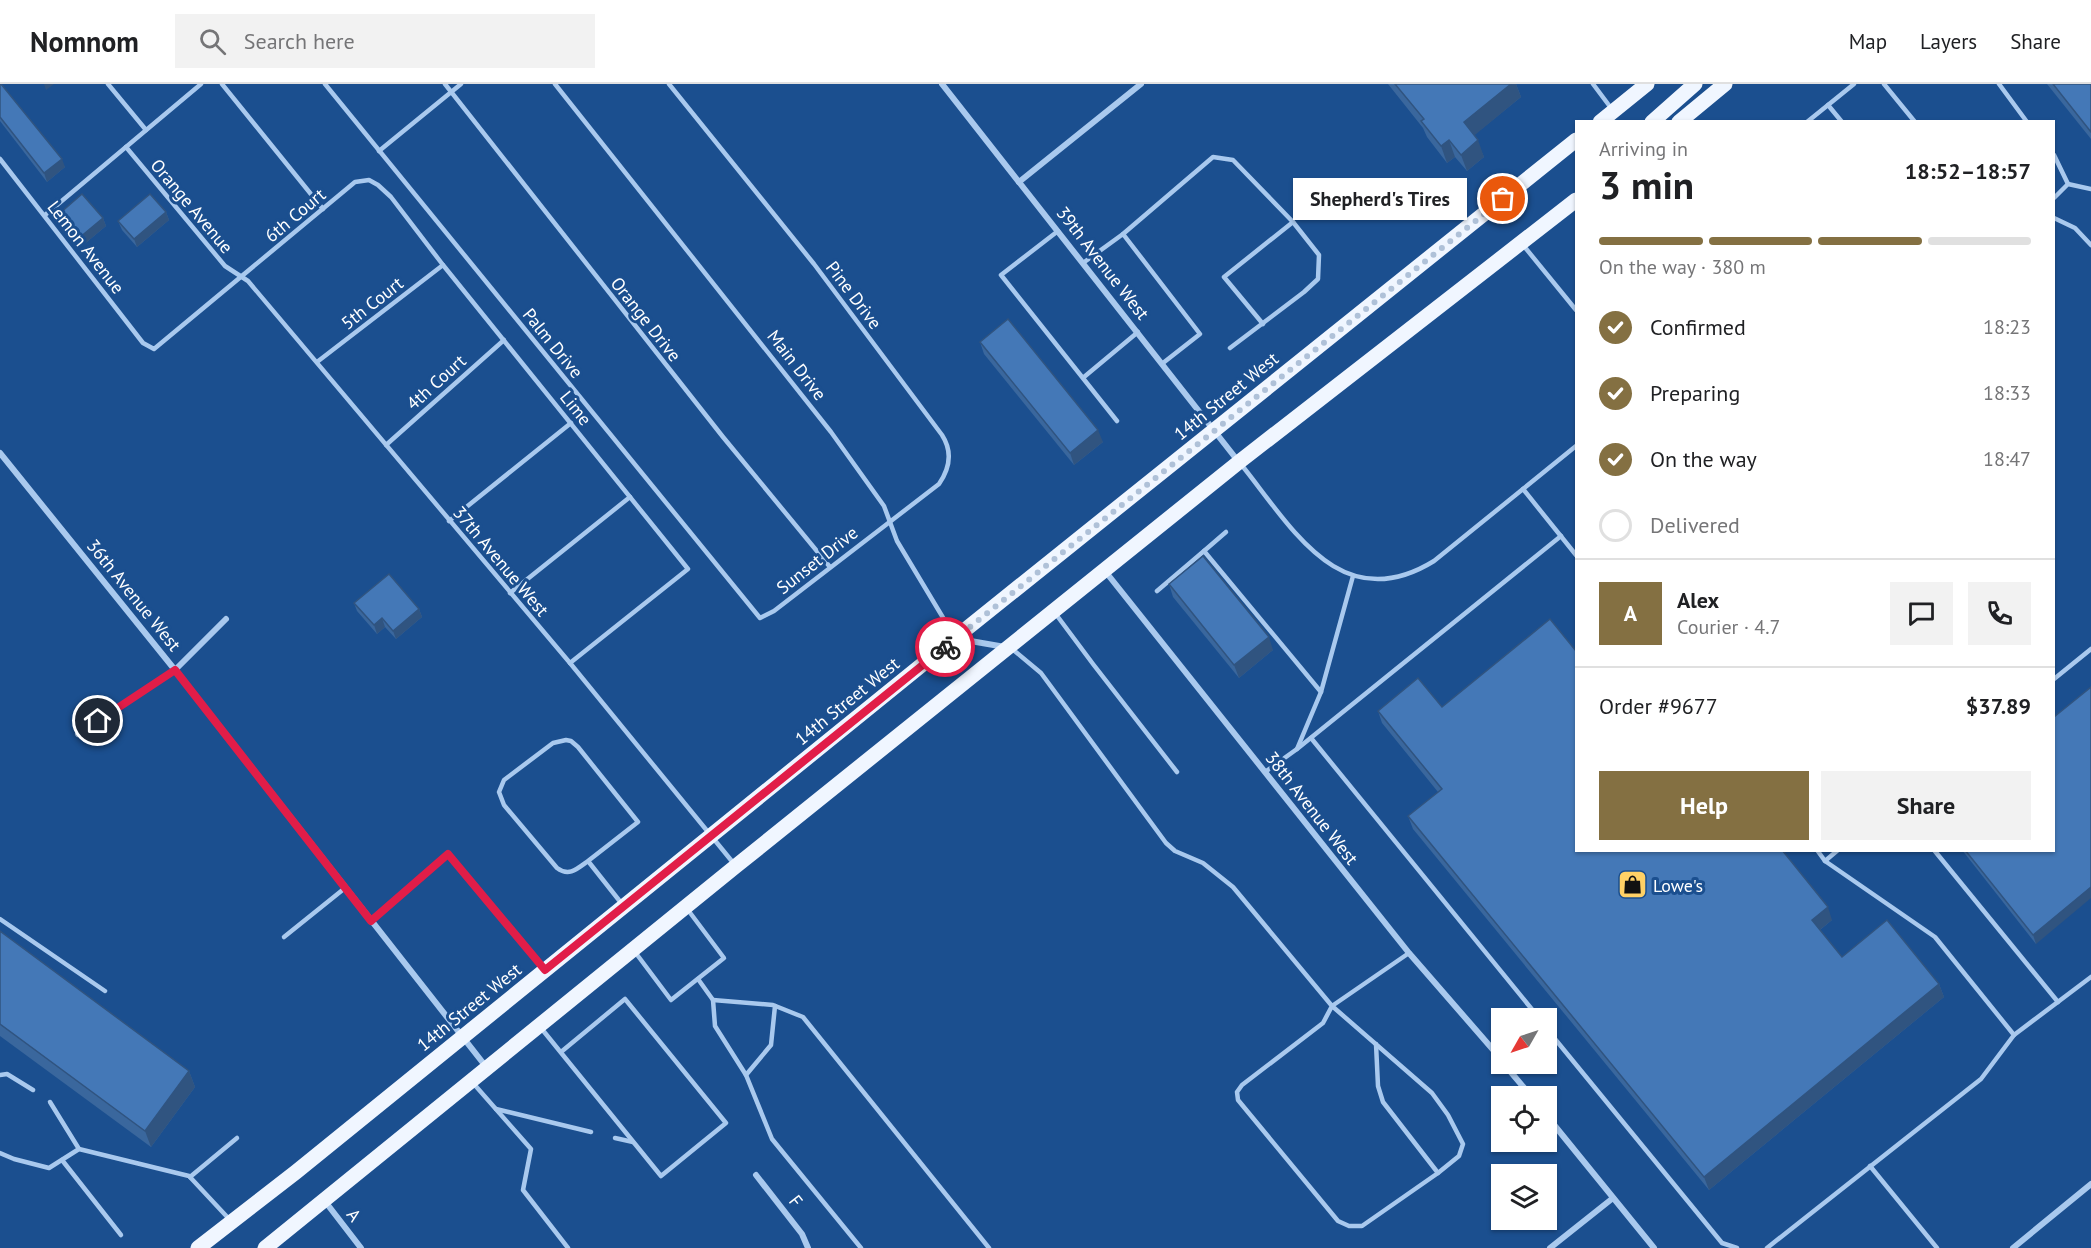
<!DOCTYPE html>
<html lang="en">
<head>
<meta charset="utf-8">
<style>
	:root { --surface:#fff; --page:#f2f2f2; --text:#202124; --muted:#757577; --line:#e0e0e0; --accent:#847042 }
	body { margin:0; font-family:"PT Sans",sans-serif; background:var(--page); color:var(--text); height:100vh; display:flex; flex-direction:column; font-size:22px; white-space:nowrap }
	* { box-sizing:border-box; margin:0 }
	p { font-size:20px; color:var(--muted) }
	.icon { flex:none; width:33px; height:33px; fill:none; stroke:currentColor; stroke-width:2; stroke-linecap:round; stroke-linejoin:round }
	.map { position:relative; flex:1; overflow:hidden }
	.sheet { position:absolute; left:1575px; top:36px; width:480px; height:732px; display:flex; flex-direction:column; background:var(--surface); border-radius:0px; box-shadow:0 2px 4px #0004 }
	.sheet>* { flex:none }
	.needle { width:39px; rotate:231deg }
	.controls { position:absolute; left:1491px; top:924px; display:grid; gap:12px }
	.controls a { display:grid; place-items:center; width:66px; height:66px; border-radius:0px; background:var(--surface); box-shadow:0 2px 4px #0004; font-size:30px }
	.pin { position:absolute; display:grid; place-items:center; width:51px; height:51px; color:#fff; margin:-26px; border:3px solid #fff; border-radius:50%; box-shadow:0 2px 6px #0007 }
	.courier { position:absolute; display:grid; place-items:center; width:60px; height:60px; margin:-30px; border:4px solid #e11d48; border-radius:50%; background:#fff; color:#222; box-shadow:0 2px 8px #0007 }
	.bubble { position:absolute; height:42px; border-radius:0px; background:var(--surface); box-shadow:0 2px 4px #0004; font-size:20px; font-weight:700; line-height:42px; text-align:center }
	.overview em { font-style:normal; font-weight:700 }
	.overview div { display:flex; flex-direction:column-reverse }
	.overview { display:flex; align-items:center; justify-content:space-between; height:102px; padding:0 24px }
	h1 { font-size:39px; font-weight:700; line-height:45px }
	.bar { display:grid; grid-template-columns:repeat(4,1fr); gap:9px 6px; align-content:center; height:72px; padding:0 24px }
	.bar i { height:8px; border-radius:4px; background:var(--line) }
	.bar .selected { background:var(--accent) }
	.bar p { grid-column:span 4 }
	.line { display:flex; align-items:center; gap:15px; padding:0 24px; border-top:2px solid var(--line) }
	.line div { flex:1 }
	.round { display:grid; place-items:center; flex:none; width:63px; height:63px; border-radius:0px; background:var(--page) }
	ol { padding:0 24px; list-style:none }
	li { display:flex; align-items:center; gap:18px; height:66px }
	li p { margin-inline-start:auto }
	li .icon { padding:6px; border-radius:50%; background:var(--accent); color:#fff; stroke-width:4 }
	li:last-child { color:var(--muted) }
	li i { width:33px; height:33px; border:3px solid var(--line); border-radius:50% }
	.button { display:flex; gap:12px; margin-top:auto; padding:12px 24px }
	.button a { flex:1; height:69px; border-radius:0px; background:var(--accent); color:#fff; font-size:24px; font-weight:700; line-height:69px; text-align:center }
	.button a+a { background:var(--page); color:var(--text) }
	header { display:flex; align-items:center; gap:36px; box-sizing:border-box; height:84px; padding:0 30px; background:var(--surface); border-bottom:2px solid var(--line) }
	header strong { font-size:28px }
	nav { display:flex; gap:33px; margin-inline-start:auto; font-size:21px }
	.search { width:420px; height:54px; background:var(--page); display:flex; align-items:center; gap:15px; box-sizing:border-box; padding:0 21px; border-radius:0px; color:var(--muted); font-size:22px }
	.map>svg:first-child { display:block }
</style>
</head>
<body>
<header>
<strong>Nomnom</strong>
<div class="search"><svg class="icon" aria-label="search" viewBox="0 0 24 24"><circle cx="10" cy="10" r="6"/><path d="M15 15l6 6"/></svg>Search here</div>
<nav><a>Map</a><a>Layers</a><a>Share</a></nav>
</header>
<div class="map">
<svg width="2091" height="1164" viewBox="0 0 2091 1164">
	<rect width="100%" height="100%" fill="#1b4f8f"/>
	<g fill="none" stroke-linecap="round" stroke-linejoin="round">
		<g stroke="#a9c9ee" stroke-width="4.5">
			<path d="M108,0L146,46"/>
			<path d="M222,0L323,125"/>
			<path d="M325,0L760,534L774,527L939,400C950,384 953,368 942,351L814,180L669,0"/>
			<path d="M445,0L723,353L830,483"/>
			<path d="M555,0L831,348L884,422L897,457L954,552"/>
			<path d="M1593,0L1611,24"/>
			<path d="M1884,0L1915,38"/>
			<path d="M1999,0L2027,38"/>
			<path d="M1828,21L1842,38"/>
			<path d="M1807,38L1854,0"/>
			<path d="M126,63L225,182L248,197L570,579L735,781"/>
			<path d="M379,67L461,0"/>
			<path d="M2054,71L2068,100"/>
			<path d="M0,75L143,259L154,265L355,98L369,96L378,101L391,113L443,181L688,485L570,579"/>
			<path d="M2054,114L2068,100L2091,105"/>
			<path d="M45,131L201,0"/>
			<path d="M2054,134L2075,144L2091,161"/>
			<path d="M1058,147L1001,191L1117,337"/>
			<path d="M1123,150L1213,73L1233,76L1293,138L1319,171L1318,195L1304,208L1230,264"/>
			<path d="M1523,161L1576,226"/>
			<path d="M1083,179L1123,150L1200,250L1163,279"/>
			<path d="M1263,240L1224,193L1293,138"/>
			<path d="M317,278L443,181"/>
			<path d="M1084,293L1138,248"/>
			<path d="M386,361L504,256"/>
			<path d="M1240,379C1291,442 1340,535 1434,477L1523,405L1576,471"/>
			<path d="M1523,405L1576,362"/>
			<path d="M449,437L571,339"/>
			<path d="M1204,467L1226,448"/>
			<path d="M1157,507L1204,467L1321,608"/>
			<path d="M510,509L630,413"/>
			<path d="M1055,529L1093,580L1177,688"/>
			<path d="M1011,564L1041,589L1166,759L1175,767L1203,779L1233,803L1332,922L1432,1009L1448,1031L1463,1060L1459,1072L1438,1089L1362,1142H1349L1338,1137L1238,1016L1237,1008L1242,1001L1323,939L1332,922L1409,869"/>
			<path d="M2054,595L2091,565"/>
			<path d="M1311,654L1539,934"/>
			<path d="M1297,665L1561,452"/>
			<path d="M1265,688L1297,665L1321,608L1353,492"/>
			<path d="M1817,766L1825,777L1838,766"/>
			<path d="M1934,766L2058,918"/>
			<path d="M588,777C577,785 569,793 557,784L504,721L499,708L504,696L553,659L566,656L571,657L578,663L638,738L588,777L622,820"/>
			<path d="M0,835L105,907"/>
			<path d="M371,837L448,770L543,884"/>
			<path d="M284,853L345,804"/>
			<path d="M635,868L671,916L724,874L688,826"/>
			<path d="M698,895L713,916L715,942L746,991L772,1055L861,1164"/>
			<path d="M713,916L773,921L803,933L989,1164"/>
			<path d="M541,944L661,1092L726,1039L625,915L561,968"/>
			<path d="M1546,944L1722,1159L1737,1164"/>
			<path d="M2014,951L2091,893"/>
			<path d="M1376,960L1378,1002L1383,1018L1438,1089"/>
			<path d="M0,991L7,990L33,1006"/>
			<path d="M746,991L771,961L775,922"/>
			<path d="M473,999L531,1065L523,1106L568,1164"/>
			<path d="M50,1018L79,1065"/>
			<path d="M496,1025L591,1048"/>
			<path d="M615,1054L633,1058"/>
			<path d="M0,1069L14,1075L49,1084L79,1065L189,1092L230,1136"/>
			<path d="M62,1076L121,1151"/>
			<path d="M1870,1082L1937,1164"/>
			<path d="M190,1093L237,1054"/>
			<path d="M1767,1164L1981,995L2014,951L1935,853L1825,777"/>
		</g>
		<g stroke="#a9c9ee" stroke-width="6">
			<path d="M942,0L1238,377"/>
			<path d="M1019,98L1141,0"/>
			<path d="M0,369L175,586L487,984"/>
			<path d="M1105,487L1409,869L1502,976"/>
			<path d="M959,555L1005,563"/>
			<path d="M78,650L175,586L226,535"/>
			<path d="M1504,980L1531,1012"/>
			<path d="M1546,1031L1654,1164"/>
			<path d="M756,1091L802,1150L808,1164"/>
			<path d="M324,1116L361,1164"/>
			<path d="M1550,1164L1613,1114"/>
			<path d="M2013,1164L2091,1100"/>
		</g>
		<g stroke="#f0f6ff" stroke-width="15">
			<path d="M1600,38L1647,0"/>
			<path d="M1652,38L1695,0"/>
			<path d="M1679,38L1725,0"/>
			<path d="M198,1164L296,1088L955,554L1576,56"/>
			<path d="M265,1164L736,782L1239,378L1576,116"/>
		</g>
	</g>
	<g fill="#3a679d">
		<path d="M0,0L65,83L47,98L0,37Z"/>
		<path d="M1388,0H1516L1521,13L1474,51L1484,73L1467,87L1455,73L1447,79L1427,53L1423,44Z"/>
		<path d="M2047,0H2091V55Z"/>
		<path d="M166,128L169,136L137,163L122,146L118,137Z"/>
		<path d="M59,130L103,134L106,142L82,162L62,139Z"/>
		<path d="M980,258L1103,358L1074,381L984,270Z"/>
		<path d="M1169,500L1273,566L1239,594L1173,513Z"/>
		<path d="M354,519L419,525L422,533L396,555L385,543L377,550L357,527Z"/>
		<path d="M1442,623L1576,766L1832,836L1820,846L1842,873L1939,900L1944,913L1709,1106L1413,745L1408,732L1438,708L1382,639L1378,627Z"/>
		<path d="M1962,766H2054L2036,860Z"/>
		<path d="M0,847L189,987L195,1003L151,1063L0,952Z"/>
	</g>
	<g fill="#305480">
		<path d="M44,0H54L46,6Z"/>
		<path d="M1511,0H1516L1521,13L1470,55L1464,38Z"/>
		<path d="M1449,56L1455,73L1447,79L1441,62Z"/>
		<path d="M1478,56L1484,73L1467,87L1461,71Z"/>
		<path d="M62,75L65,83L47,98L44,89Z"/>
		<path d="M166,128L169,136L137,163L134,155Z"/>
		<path d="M103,134L106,142L82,162L79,154Z"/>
		<path d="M1098,346L1103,358L1074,381L1070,369Z"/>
		<path d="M419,525L422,533L396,555L393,547Z"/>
		<path d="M382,534L385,543L377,550L374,541Z"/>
		<path d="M1269,553L1273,566L1239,594L1234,581Z"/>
		<path d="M2091,803V814L2036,860L2033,851Z"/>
		<path d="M1828,823L1832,836L1816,849L1812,836Z"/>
		<path d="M1939,900L1944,913L1709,1106L1704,1093Z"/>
		<path d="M189,987L195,1003L151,1063L145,1047Z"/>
	</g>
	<g fill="#4478b7" stroke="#305480" stroke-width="1.5">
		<path d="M0,0H1L62,75L44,89L0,33Z"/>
		<path d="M1395,0H1511L1464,38L1478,56L1461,71L1449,56L1441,62L1421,37L1424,35Z"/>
		<path d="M2053,0H2091V48Z"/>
		<path d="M82,110L103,134L79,154L59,130Z"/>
		<path d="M150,110L166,128L134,155L118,137Z"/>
		<path d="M1008,235L1098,346L1070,369L980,258Z"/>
		<path d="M1203,472L1269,553L1234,581L1169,500Z"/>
		<path d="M389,490L419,525L393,547L382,534L374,541L354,519Z"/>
		<path d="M1550,535L1576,567V766H1782L1828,823L1812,836L1842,873L1887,836L1939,900L1704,1093L1408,732L1442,705L1378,627L1418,594L1442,623Z"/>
		<path d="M2091,603V803L2033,851L1965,766H2054V633Z"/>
		<path d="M0,847L189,987L145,1047L0,940Z"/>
	</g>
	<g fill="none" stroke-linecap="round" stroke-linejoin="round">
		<path stroke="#afc1d8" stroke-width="6" stroke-dasharray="0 10.8" d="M945,563L1503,115"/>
		<path stroke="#e11d48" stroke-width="8" d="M98,637L175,586L371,837L448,770L545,886L945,563"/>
	</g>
	<defs>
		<symbol id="shop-square" viewBox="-11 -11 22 22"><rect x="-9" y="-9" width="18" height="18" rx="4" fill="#ffd166" stroke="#1b4f8f"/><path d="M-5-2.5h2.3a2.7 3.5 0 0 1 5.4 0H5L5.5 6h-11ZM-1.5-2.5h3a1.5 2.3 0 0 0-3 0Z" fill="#111"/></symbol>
	</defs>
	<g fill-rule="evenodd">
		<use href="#shop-square" x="1616" y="784" width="33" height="33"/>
	</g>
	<g text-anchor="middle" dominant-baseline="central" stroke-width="6" stroke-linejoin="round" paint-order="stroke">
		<g font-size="18" fill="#fff" stroke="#1b4f8f">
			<text transform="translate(192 122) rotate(50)">Orange Avenue</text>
			<text transform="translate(295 131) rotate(-40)">6th Court</text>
			<text transform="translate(86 163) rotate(52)">Lemon Avenue</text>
			<text transform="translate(1103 179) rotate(52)">39th Avenue West</text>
			<text transform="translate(854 211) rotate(53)">Pine Drive</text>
			<text transform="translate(372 219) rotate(-38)">5th Court</text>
			<text transform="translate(646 235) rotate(52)">Orange Drive</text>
			<text transform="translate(553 259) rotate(51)">Palm Drive</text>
			<text transform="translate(797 281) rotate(52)">Main Drive</text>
			<text transform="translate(436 298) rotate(-42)">4th Court</text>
			<text transform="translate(1226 312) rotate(-39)">14th Street West</text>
			<text transform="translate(576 324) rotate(51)">Lime</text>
			<text transform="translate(817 476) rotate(-38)">Sunset Drive</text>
			<text transform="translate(501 477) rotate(50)">37th Avenue West</text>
			<text transform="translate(134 511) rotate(51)">36th Avenue West</text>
			<text transform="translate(847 617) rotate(-39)">14th Street West</text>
			<text transform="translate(1312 724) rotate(52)">38th Avenue West</text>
			<text transform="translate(469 923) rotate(-39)">14th Street West</text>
			<text transform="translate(796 1117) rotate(52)">F</text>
			<text transform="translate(354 1131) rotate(53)">A</text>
		</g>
		<g font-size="18" fill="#fff" stroke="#1b4f8f" text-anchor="start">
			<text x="1653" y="801">Lowe's</text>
		</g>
	</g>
</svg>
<div class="controls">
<a><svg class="needle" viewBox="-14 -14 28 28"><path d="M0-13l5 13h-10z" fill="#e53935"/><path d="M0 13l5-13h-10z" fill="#757577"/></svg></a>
<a><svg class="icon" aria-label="locate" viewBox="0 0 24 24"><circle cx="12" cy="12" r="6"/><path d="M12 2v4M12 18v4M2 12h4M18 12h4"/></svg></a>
<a><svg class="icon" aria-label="layers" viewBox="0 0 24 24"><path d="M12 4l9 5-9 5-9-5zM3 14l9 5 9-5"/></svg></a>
</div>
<div class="pin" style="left:1503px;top:115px;background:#ea580c"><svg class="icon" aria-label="bag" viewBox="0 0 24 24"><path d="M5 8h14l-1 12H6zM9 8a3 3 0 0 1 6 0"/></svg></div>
<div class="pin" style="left:98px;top:637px;background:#1f2937"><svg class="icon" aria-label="home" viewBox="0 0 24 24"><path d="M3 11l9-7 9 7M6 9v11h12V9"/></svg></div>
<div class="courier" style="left:945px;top:563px"><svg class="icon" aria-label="bike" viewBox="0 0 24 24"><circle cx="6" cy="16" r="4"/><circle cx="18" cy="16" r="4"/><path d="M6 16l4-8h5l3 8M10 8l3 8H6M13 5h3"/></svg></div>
<div class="bubble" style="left:1293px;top:94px;width:174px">Shepherd's Tires</div>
<section class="sheet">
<div class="overview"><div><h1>3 min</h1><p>Arriving in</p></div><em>18:52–18:57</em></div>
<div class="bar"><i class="selected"></i><i class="selected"></i><i class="selected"></i><i></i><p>On the way · 380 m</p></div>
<ol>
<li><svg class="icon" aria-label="check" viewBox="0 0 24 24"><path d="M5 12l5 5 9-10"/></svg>Confirmed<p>18:23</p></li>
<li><svg class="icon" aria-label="check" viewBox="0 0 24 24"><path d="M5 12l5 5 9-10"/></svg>Preparing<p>18:33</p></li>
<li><svg class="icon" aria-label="check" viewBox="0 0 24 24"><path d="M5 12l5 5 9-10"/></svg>On the way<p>18:47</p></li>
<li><i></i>Delivered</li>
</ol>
<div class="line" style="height:108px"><b class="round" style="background:var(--accent);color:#fff">A</b><div><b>Alex</b><p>Courier · 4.7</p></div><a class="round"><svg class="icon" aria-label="chat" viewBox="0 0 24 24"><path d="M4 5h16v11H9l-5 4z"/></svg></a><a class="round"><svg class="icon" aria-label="phone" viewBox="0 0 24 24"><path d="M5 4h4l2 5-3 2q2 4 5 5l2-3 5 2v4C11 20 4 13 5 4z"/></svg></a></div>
<div class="line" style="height:78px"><div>Order #9677</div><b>$37.89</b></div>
<div class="button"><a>Help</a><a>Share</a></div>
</section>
</div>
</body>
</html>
